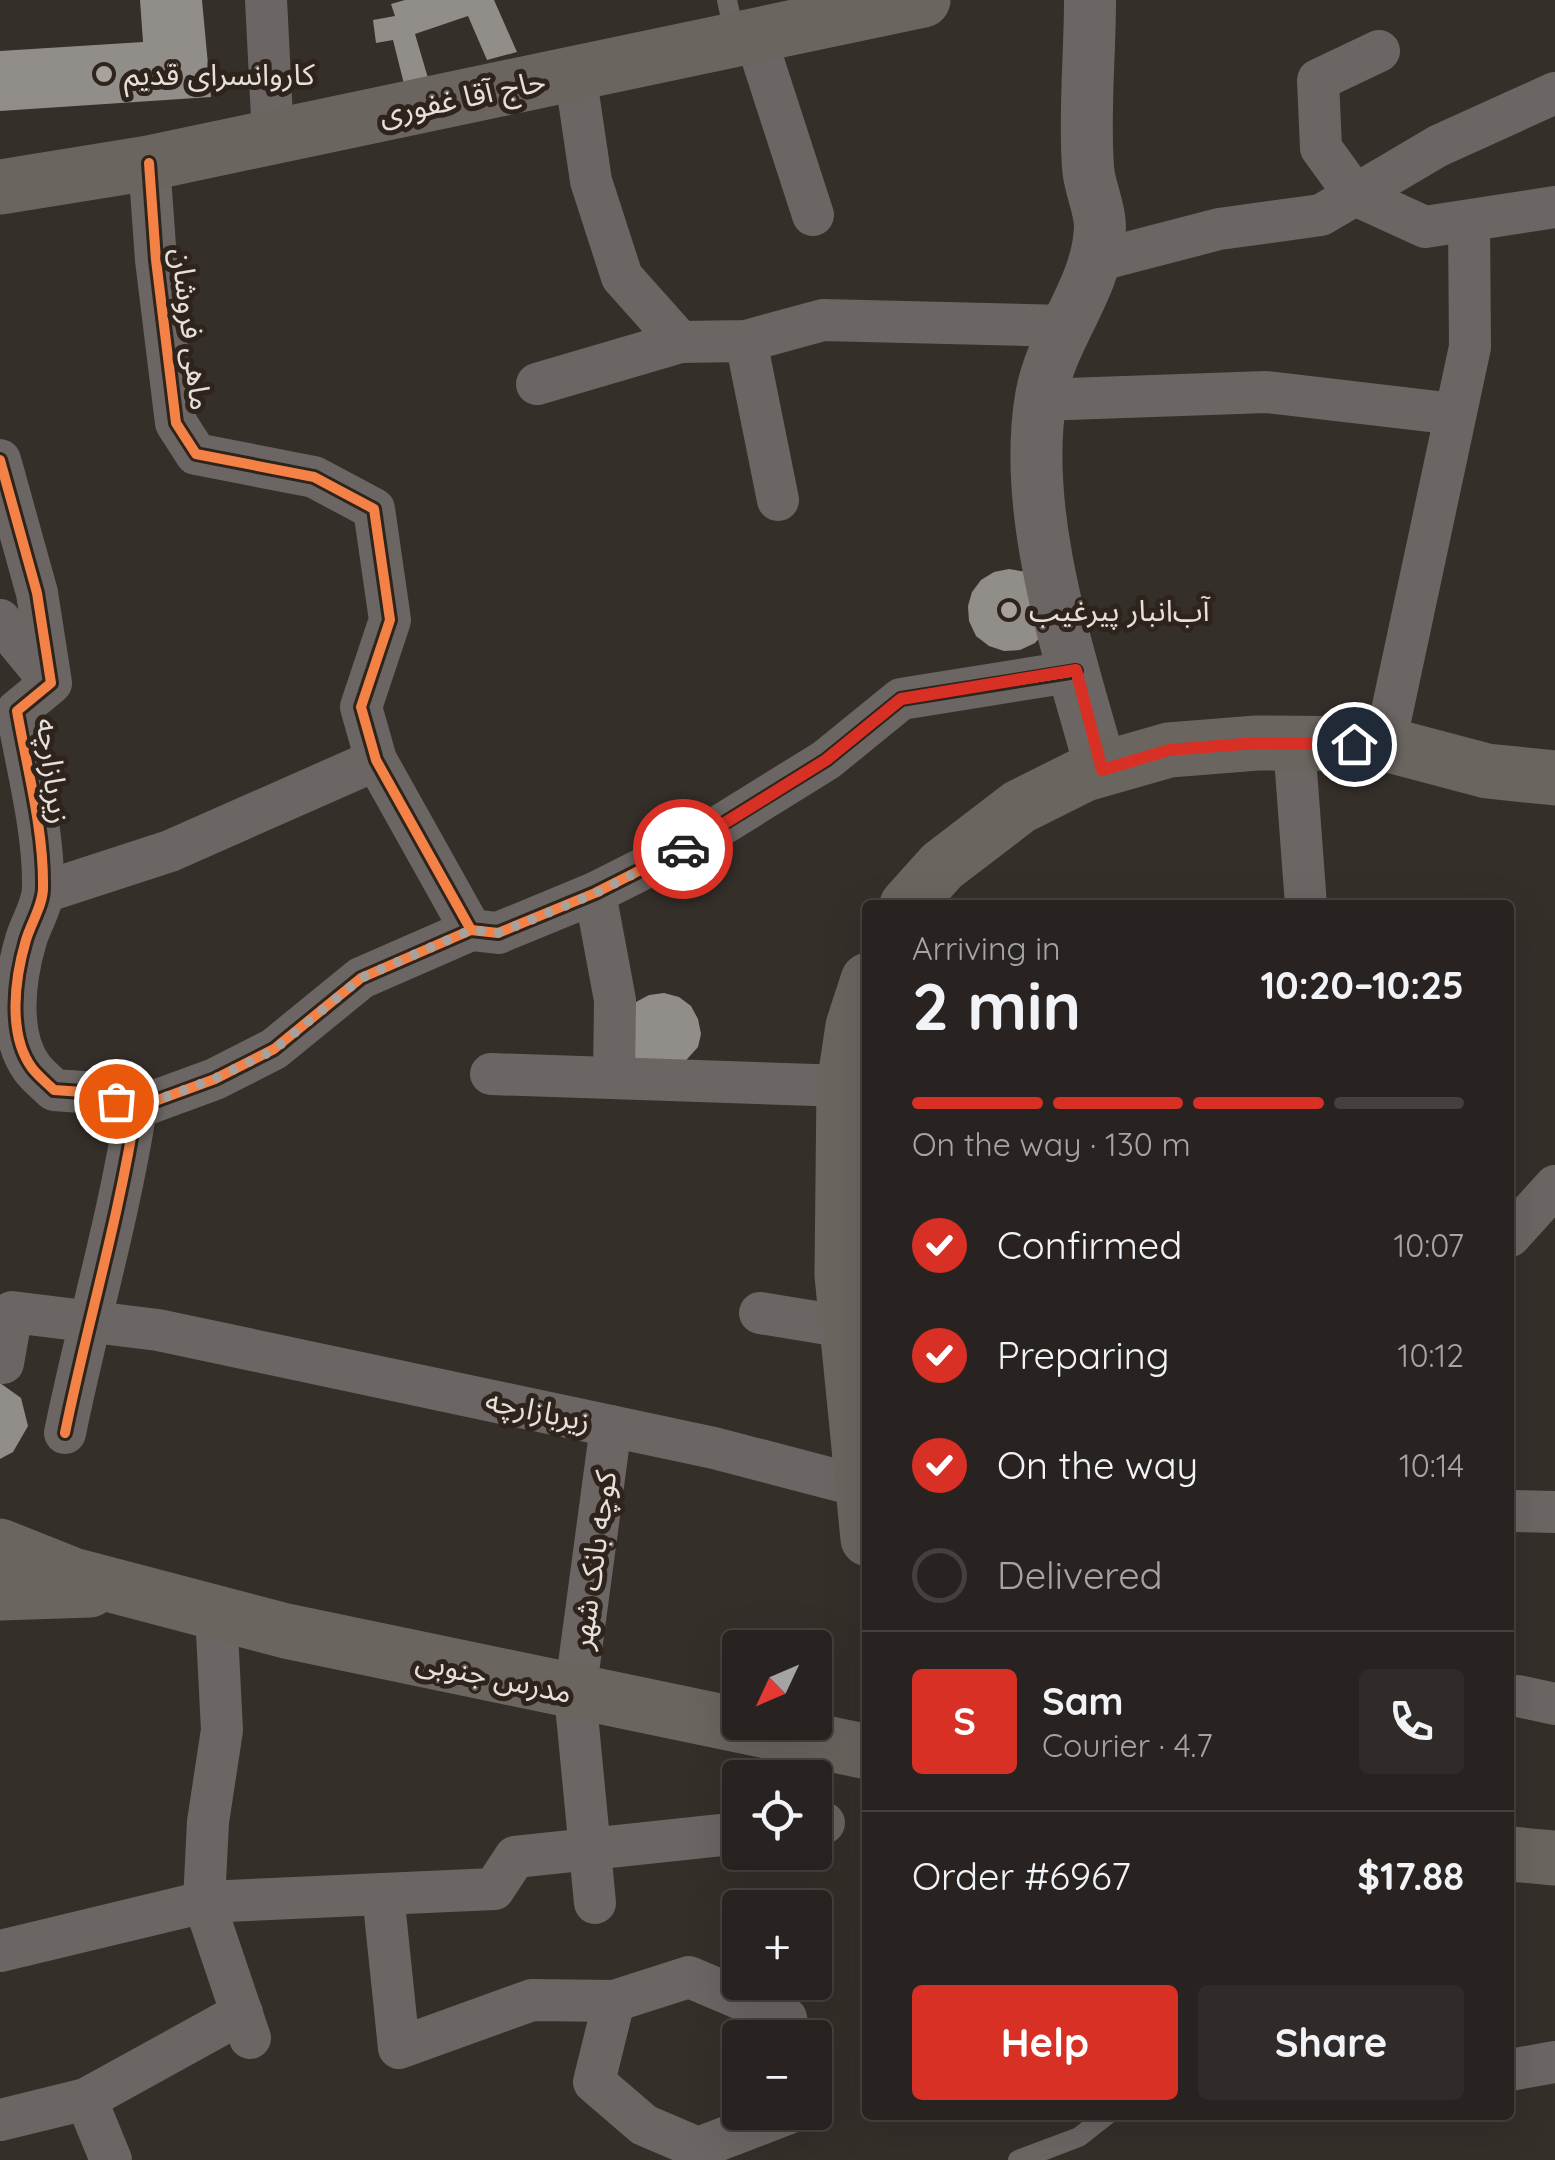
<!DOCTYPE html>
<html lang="en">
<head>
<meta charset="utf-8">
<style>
	:root { --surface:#282320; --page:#302b29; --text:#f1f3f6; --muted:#a5a4a5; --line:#44403e; --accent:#d93025 }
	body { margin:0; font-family:Quicksand,"Noto Sans Arabic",sans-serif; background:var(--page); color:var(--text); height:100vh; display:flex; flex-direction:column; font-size:38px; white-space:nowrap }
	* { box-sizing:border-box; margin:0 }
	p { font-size:32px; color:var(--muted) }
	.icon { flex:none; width:55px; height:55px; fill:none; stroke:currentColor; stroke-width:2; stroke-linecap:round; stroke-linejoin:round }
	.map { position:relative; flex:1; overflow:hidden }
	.details { position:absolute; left:862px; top:900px; width:652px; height:1220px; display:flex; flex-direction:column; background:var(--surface); border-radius:10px; box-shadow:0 10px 40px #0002,0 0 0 2px var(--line) }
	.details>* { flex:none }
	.needle { width:65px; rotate:226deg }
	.buttons { position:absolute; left:722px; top:1630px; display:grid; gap:20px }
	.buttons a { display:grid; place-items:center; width:110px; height:110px; border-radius:10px; background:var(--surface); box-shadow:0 10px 40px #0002,0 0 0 2px var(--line); font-size:50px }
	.pin { position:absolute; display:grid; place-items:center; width:85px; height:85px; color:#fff; margin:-42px; border:5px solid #fff; border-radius:50%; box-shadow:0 2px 10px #0007 }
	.courier { position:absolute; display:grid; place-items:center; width:100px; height:100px; margin:-50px; border:8px solid #d93025; border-radius:50%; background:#fff; color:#222; box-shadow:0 2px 12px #0007 }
	.headline em { font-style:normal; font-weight:700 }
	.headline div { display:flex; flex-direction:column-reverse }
	.headline { display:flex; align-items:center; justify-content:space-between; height:170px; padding:0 50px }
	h1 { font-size:65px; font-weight:700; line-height:75px }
	.bar { display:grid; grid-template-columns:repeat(4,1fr); gap:15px 10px; align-content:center; height:120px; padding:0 50px }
	.bar i { height:12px; border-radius:8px; background:var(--line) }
	.bar .current { background:var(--accent) }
	.bar p { grid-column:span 4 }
	.line { display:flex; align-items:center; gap:25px; padding:0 50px; border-top:2px solid var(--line) }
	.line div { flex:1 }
	.round { display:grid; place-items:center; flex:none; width:105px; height:105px; border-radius:10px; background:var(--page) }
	ol { padding:0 50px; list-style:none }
	li { display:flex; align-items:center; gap:30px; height:110px }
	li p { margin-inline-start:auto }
	li .icon { padding:10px; border-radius:50%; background:var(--accent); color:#fff; stroke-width:4 }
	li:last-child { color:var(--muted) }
	li i { width:55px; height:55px; border:5px solid var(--line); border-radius:50% }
	.primary-button { display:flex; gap:20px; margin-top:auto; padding:20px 50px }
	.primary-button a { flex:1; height:115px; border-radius:10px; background:var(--accent); color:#fff; font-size:40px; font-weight:700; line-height:115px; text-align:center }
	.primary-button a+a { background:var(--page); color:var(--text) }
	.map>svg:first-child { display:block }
</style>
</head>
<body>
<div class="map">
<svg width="1555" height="2160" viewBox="0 0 1555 2160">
	<rect width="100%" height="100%" fill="#352f2a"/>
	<g fill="#918d88">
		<path d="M140,0H202L211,97L0,111V51L143,42Z"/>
		<path d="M405,0H494L517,52L487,60L468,16L415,34L428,78L404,84L393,40L376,43L373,20L395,16L391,4Z"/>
		<path d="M1009,569L1026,572L1046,630L1035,643L1020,650L1004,651L989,646L976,636L969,621L968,606L972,592L981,580L994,572Z"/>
		<path d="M664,993L679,997L691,1006L698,1019L701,1034L698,1047L680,1067L638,1063L627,1049L636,1002L649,995Z"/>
		<path d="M0,1383L21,1398L28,1426L13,1452L0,1459Z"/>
	</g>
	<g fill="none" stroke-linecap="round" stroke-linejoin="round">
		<g stroke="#6b6663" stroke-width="20">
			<path d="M727,0L735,37"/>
			<path d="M1018,2160L1079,2137L1107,2115"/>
		</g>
		<g stroke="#6b6663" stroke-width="42">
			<path d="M266,0L273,137"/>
			<path d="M755,36L813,215"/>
			<path d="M1379,51L1318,80L1321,148L1355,195L1425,227L1555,207"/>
			<path d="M575,73L591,181L622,277L680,342L746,341L823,320L1065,326"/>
			<path d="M149,163L156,260L176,423L196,454L314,477L374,509L390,620L361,707L376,760L471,930"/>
			<path d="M1096,261L1219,229L1321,215L1438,146L1555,93"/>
			<path d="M746,341L778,500"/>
			<path d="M537,384L680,342"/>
			<path d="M1040,400L1266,392L1455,414"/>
			<path d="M0,460L37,593L51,683L17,711C27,769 44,830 43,888C43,905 31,923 26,940C15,977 7,1034 32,1068C38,1076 47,1083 54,1090L97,1093L136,1108C119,1218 87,1325 65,1433"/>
			<path d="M0,620L50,681"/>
			<path d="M1294,744L1306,905"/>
			<path d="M1385,744L1470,347L1469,221"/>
			<path d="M44,892L170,851L376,760"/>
			<path d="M595,893L615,1000L614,1078"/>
			<path d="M491,1074L844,1086"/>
			<path d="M136,1108L215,1079L274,1049L361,978L471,930L498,933L595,893L684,848L826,760L901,699L1076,671"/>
			<path d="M1510,1236L1555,1186"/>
			<path d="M760,1313L846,1327"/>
			<path d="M0,1363H3L12,1312L158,1330L714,1448L863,1487L868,1485"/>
			<path d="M1510,1511L1555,1512"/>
			<path d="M216,1613L222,1730L208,1822L204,1902L250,2038"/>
			<path d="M1518,1696L1555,1704"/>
			<path d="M815,1824L824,1823"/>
			<path d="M383,1894L399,2048L532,2000L614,2001L689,1977L786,2018L790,2038"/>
			<path d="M595,1903L575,1694L611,1426"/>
			<path d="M0,1951L204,1902L494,1889L515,1857L740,1833"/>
			<path d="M614,2001L594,2082L644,2125L698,2148L792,2112"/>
			<path d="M1510,2070L1555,2062"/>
			<path d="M86,2099L111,2160"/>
			<path d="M0,2120L86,2099L242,2013"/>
		</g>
		<path stroke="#6b6663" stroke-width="52" d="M1090,0C1090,55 1084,112 1088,167C1089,187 1100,207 1100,227C1098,289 1051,336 1041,397C1021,515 1070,656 1101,769"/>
		<g stroke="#6b6560" stroke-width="55">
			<path d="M0,187L149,163L923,0"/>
			<path d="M907,905L942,866L1019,807L1085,774L1169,750L1257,743L1385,744L1487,771L1555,778"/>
			<path d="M868,980L853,1026L844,1086L842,1275L868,1539"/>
			<path d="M0,1546L73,1575L286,1631L868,1752"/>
			<path d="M0,1593L90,1590"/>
			<path d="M1510,1854L1555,1858"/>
		</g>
		<defs>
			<g id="cycleway">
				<path d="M149,163L156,260L176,423L196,454L314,477L374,509L390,620L361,707L376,760L471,930"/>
				<path d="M0,460L37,593L51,683L17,711C27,769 44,830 43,888C43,905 31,923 26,940C15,977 7,1034 32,1068C38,1076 47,1083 54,1090L97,1093L136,1108C119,1218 87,1325 65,1433"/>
				<path d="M136,1108L215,1079L274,1049L361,978L471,930L498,933L595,893L684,848L826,760L901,699L1076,671"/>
			</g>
		</defs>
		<use href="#cycleway" stroke="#2e241c" stroke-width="16"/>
		<use href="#cycleway" stroke="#f48246" stroke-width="10"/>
	</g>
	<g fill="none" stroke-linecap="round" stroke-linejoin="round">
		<path stroke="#a8a19c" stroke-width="10" stroke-dasharray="0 18" d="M116,1101L136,1108L214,1079L274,1050L361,978L471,930L498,933L531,920L596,893L683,849"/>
		<path stroke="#d93025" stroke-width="12" d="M683,849L826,760L901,699L1076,670L1102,770L1169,750L1256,743L1354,744"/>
	</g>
	<g fill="#a8a19c" stroke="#2e241c" stroke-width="4">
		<circle cx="104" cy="74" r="10"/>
		<circle cx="1009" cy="610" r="10"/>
	</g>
	<g text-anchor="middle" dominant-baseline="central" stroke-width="10" stroke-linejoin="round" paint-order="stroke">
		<g font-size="30" fill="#e6dfda" stroke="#2e241c" text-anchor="start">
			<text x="124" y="74">کاروانسرای قدیم</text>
			<text x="1029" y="610">آب‌انبار پیرغیب</text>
		</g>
		<g font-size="30" fill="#e6dfda" stroke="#2e241c">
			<text transform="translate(462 97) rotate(-12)">حاج آقا غفوری</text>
			<text transform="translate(192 329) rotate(83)">ماهی فروشان</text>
			<text transform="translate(54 771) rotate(83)">زیربازارچه</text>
			<text transform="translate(538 1410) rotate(12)">زیربازارچه</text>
			<text transform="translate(593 1560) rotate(-82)">کوچه بانک شهر</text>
			<text transform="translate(494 1676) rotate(12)">مدرس جنوبی</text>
		</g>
	</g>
</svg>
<div class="buttons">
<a><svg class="needle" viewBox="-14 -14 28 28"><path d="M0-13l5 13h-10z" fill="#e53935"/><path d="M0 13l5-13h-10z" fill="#a5a4a5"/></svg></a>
<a><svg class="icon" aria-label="locate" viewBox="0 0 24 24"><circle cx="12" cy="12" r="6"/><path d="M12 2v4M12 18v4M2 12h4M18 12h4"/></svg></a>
<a>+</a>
<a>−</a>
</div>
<div class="pin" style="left:116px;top:1101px;background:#ea580c"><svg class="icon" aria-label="bag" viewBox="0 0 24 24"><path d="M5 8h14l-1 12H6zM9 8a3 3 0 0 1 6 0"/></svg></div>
<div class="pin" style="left:1354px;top:744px;background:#1f2937"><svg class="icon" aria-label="home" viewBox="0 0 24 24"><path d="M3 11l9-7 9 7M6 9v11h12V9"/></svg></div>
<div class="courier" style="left:683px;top:849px"><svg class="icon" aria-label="car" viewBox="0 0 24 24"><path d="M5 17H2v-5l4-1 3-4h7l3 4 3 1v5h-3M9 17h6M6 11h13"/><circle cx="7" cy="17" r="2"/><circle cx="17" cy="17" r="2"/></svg></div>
<section class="details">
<div class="headline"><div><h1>2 min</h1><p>Arriving in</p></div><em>10:20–10:25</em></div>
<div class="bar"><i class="current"></i><i class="current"></i><i class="current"></i><i></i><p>On the way · 130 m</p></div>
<ol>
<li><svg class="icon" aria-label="check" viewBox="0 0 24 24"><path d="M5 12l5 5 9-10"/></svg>Confirmed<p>10:07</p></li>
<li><svg class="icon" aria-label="check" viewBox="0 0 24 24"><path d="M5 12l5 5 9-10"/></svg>Preparing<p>10:12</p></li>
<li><svg class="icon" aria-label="check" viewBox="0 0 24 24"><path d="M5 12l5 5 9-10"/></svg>On the way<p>10:14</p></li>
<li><i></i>Delivered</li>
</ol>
<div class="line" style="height:180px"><b class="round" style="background:var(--accent);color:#fff">S</b><div><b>Sam</b><p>Courier · 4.7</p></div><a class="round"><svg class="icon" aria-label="phone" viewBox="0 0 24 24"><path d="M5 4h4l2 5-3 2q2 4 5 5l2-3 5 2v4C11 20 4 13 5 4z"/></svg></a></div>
<div class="line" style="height:130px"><div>Order #6967</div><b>$17.88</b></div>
<div class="primary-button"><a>Help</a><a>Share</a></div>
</section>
</div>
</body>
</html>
